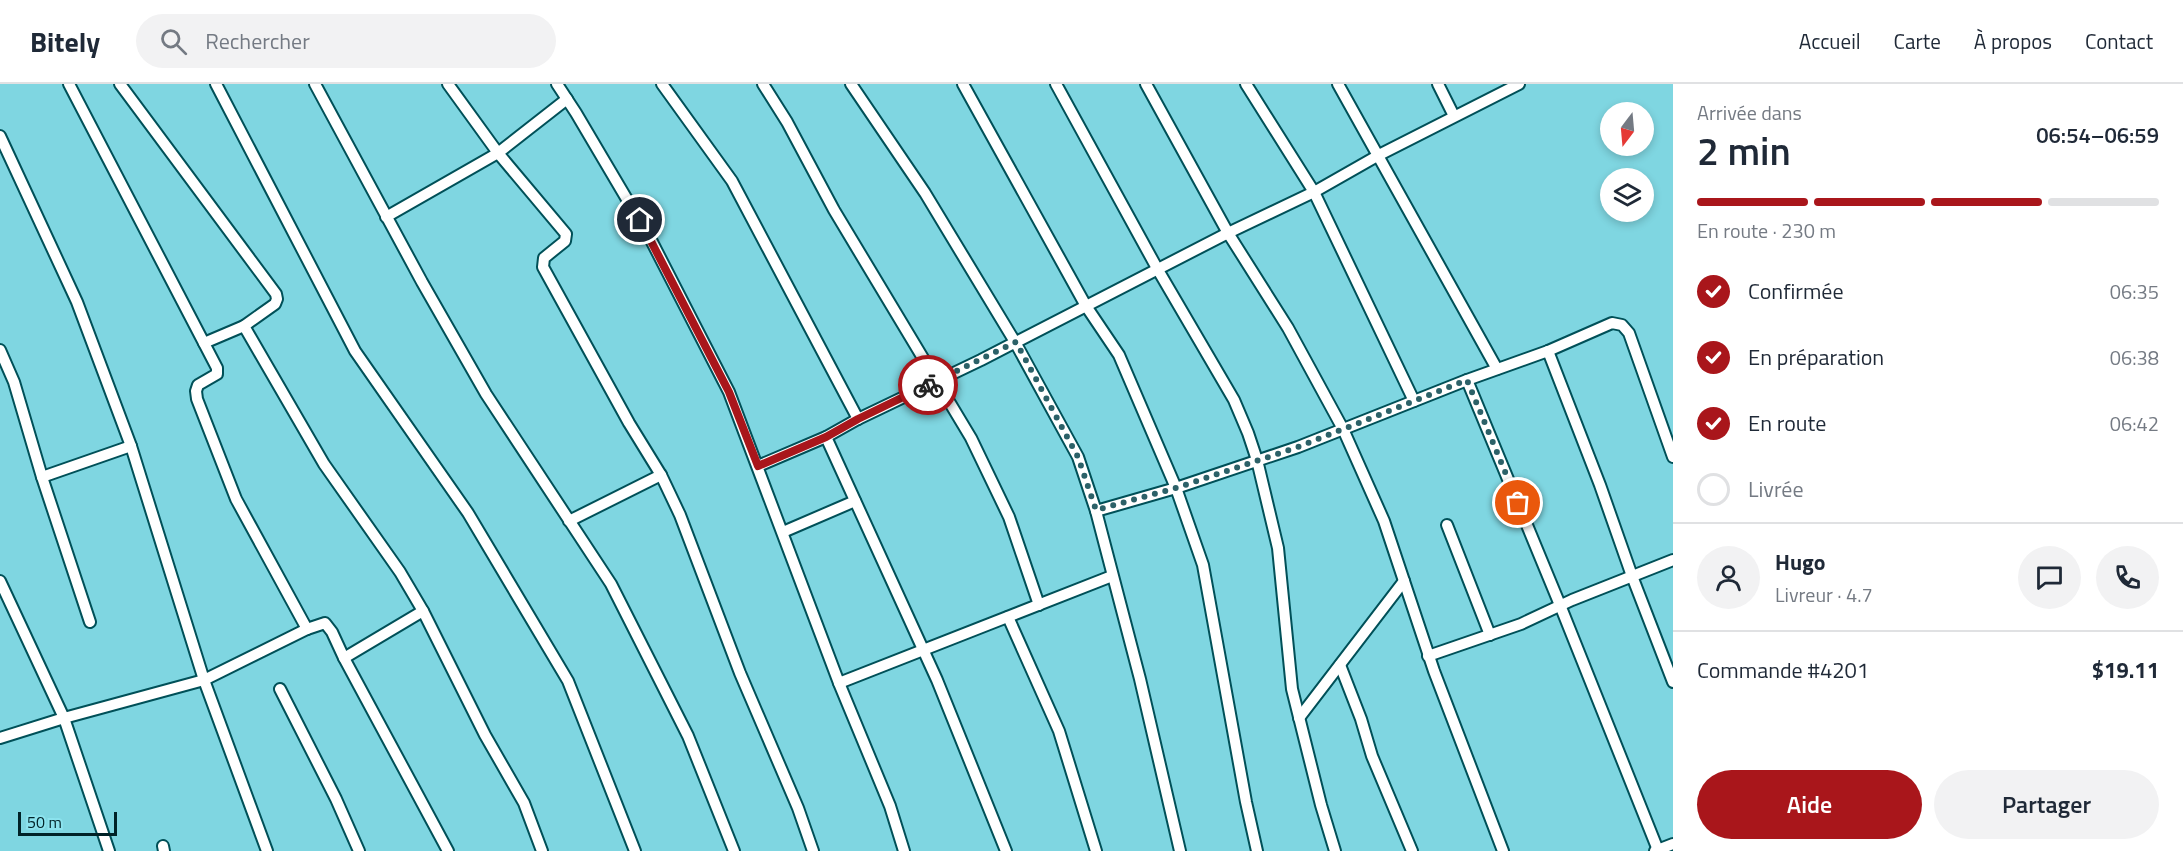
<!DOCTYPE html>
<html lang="fr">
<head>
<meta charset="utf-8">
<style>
	:root { --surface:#fff; --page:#f2f2f3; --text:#1f2937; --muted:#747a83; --line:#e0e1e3; --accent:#a9161b }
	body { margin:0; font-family:"Titillium Web",sans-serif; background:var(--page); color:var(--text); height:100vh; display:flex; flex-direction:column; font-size:22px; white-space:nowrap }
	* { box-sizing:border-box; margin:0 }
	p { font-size:20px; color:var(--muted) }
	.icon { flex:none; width:33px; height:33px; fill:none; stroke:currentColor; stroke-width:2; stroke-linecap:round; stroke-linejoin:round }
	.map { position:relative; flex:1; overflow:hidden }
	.drawer { display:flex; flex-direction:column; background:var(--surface); width:510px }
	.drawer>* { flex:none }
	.needle { width:39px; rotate:196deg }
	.controls { position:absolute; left:1600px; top:18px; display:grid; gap:12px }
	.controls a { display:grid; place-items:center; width:54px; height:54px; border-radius:50%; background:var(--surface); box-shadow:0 3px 9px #0003; font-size:30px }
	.scale { position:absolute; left:18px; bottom:15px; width:99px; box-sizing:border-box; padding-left:6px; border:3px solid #002227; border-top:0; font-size:16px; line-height:21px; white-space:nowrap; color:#002227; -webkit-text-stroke:4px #8ce3ee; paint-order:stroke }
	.pin { position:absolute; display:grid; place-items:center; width:51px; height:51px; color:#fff; margin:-26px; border:3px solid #fff; border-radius:50%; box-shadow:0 2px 6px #0007 }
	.courier { position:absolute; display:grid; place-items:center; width:60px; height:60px; margin:-30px; border:4px solid #a9161b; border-radius:50%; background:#fff; color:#222; box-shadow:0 2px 8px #0007 }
	.head em { font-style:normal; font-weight:600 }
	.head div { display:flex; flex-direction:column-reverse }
	.head { display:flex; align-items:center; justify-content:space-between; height:102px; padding:0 24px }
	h1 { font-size:39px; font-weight:600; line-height:45px }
	.bar { display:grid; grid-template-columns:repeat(4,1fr); gap:9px 6px; align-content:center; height:72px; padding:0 24px }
	.bar i { height:8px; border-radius:4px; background:var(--line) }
	.bar .current { background:var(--accent) }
	.bar p { grid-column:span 4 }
	.line { display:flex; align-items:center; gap:15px; padding:0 24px; border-top:2px solid var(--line) }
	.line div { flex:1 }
	.round { display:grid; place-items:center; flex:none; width:63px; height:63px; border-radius:32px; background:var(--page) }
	ol { padding:0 24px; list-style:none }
	li { display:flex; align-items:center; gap:18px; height:66px }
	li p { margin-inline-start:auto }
	li .icon { padding:6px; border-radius:50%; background:var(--accent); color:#fff; stroke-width:4 }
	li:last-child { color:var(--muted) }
	li i { width:33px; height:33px; border:3px solid var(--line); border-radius:50% }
	.primary-button { display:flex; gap:12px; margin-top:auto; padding:12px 24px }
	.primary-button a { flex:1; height:69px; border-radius:36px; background:var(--accent); color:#fff; font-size:24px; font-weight:600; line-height:69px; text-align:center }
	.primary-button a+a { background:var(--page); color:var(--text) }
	header { display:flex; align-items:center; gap:36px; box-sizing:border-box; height:84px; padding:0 30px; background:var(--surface); border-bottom:2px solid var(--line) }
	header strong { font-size:28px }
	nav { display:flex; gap:33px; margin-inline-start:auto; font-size:21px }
	.search { width:420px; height:54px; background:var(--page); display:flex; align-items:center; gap:15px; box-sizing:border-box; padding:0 21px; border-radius:33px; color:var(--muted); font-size:22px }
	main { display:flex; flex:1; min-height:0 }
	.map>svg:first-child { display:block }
</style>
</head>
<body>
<header>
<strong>Bitely</strong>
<div class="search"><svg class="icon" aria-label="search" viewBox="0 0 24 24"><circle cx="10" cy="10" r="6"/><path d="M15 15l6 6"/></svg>Rechercher</div>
<nav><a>Accueil</a><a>Carte</a><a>À propos</a><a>Contact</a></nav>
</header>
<main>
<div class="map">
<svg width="1673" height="767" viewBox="0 0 1673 767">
	<rect width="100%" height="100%" fill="#7fd6e1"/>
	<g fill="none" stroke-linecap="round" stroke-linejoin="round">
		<defs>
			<g id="street">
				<path d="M69,0L217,284V290L198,301L196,307L197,315L236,415L307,545"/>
				<path d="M120,0L276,210L277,215L275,220L244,242"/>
				<path d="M216,0L355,267L468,429L568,597L635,767"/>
				<path d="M315,0L422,198L486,310L611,500L688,652L734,767"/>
				<path d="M448,0L498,69L566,150L565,157L544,174L543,183L629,339L661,391L680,431L740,589L798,724L813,767"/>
				<path d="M557,0L576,29L651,156L729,308L839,599L890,722L904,767"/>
				<path d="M662,0L732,97L858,335"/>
				<path d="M763,0L787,38L834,126L971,354L1009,433L1039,521"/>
				<path d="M851,0L925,109L1015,258L1078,373L1096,427L1140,595L1180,767"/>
				<path d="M963,0L1086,222L1119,271L1176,404L1203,481L1246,718L1257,767"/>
				<path d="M1056,0L1158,186L1234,316L1248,349L1257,376L1278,464L1292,605L1321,721L1335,767"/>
				<path d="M1146,0L1228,149L1288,244L1343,345L1384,437L1434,587L1503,767"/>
				<path d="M1246,0L1314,108L1414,317"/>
				<path d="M1338,0L1497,285"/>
				<path d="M1438,0L1454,32"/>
				<path d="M0,52L77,218L131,362L204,596L267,767"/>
				<path d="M386,133L498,69L567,15"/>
				<path d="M204,259L244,242L324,380L400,488L423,527L485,651L524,719L542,767"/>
				<path d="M0,266L14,298L42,393L90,538"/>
				<path d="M1548,267L1600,401L1632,492L1673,598"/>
				<path d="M1467,296L1560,521L1658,766"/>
				<path d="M826,353L937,596L1006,767"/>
				<path d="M758,382L826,353L858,335L981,276L1228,149L1314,108L1379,71L1519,0"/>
				<path d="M42,393L131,362"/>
				<path d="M1096,427L1176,404L1298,363L1467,296L1548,267L1612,239L1622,241L1629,249L1673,373"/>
				<path d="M569,437L661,391"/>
				<path d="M1447,441L1490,551"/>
				<path d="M783,448L855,417"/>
				<path d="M0,497L64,634L109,767"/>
				<path d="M1008,533L1059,647L1096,767"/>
				<path d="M1428,572L1521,540L1572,516L1673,476"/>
				<path d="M344,574L423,527"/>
				<path d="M1340,581L1361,635L1372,672L1412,767"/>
				<path d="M839,599L1112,492"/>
				<path d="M280,605L336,715L359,767"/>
				<path d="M1299,634L1404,497"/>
				<path d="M0,654L64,634L204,596L307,545L325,539L332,548L344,574L448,767"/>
				<path d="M163,762L164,767"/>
				<path d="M1655,767L1673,760"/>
			</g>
		</defs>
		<use href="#street" stroke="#005058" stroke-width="14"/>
		<use href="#street" stroke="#fff" stroke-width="10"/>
	</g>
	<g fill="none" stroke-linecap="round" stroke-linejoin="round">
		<path stroke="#2c6168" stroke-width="6" stroke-dasharray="0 10.8" d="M928,301L1016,258L1078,373L1096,426L1176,404L1298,363L1467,296L1518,419"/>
		<path stroke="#a9161b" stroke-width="8" d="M640,136L729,308L758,382L826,353L858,335L928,301"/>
	</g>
</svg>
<div class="controls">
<a><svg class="needle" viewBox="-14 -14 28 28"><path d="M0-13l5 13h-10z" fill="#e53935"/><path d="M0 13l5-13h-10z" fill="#747a83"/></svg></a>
<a><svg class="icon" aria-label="layers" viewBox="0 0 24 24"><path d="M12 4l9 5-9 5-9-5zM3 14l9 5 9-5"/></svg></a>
</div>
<div class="scale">50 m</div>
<div class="pin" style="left:1518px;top:419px;background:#ea580c"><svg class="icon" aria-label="bag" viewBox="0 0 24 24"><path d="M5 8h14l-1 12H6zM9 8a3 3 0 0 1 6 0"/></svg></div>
<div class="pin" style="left:640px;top:136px;background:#1f2937"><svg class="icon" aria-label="home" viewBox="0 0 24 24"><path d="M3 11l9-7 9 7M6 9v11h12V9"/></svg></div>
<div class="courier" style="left:928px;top:301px"><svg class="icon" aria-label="bike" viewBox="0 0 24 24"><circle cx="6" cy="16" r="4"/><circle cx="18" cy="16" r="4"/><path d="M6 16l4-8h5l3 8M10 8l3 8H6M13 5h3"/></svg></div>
</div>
<section class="drawer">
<div class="head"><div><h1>2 min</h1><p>Arrivée dans</p></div><em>06:54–06:59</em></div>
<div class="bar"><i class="current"></i><i class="current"></i><i class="current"></i><i></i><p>En route · 230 m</p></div>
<ol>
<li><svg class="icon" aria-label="check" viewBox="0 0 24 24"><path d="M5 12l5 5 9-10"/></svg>Confirmée<p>06:35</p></li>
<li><svg class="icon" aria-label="check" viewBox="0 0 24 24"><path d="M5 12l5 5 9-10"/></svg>En préparation<p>06:38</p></li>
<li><svg class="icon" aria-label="check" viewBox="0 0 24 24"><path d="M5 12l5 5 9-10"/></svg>En route<p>06:42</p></li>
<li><i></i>Livrée</li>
</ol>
<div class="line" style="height:108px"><a class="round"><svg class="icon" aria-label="person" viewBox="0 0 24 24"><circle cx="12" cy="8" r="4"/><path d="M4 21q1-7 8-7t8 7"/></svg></a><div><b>Hugo</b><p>Livreur · 4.7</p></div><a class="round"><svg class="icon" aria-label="chat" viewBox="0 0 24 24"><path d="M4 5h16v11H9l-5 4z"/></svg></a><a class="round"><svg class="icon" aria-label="phone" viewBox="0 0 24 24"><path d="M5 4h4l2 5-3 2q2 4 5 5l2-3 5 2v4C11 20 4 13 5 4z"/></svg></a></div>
<div class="line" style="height:78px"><div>Commande #4201</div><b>$19.11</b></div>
<div class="primary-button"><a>Aide</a><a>Partager</a></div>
</section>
</main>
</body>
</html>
